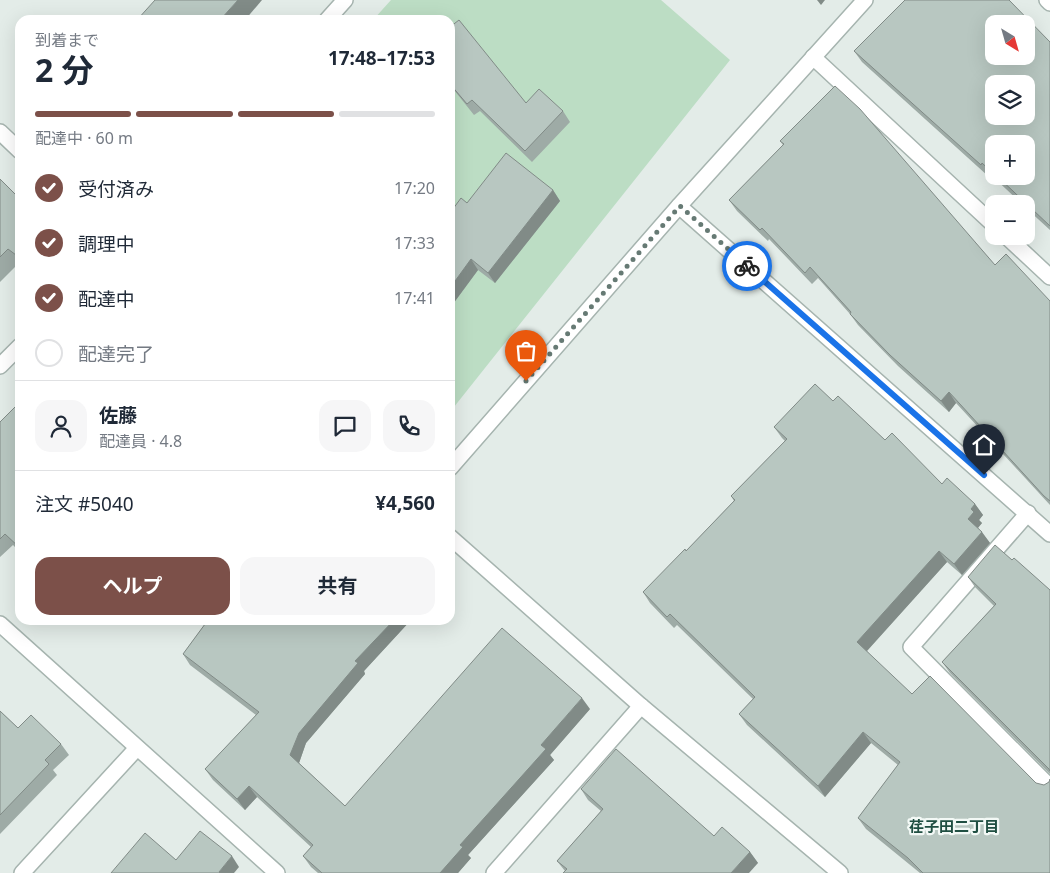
<!DOCTYPE html>
<html lang="ja">
<head>
<meta charset="utf-8">
<style>
	:root { --surface:#fff; --page:#f6f6f7; --text:#1f2937; --muted:#747a83; --line:#e0e1e3; --accent:#7c5049 }
	body { margin:0; font-family:"Noto Sans","Noto Sans JP",sans-serif; background:var(--page); color:var(--text); height:100vh; display:flex; flex-direction:column; font-size:19px; white-space:nowrap }
	* { box-sizing:border-box; margin:0 }
	p { font-size:16px; color:var(--muted) }
	.icon { flex:none; width:28px; height:28px; fill:none; stroke:currentColor; stroke-width:2; stroke-linecap:round; stroke-linejoin:round }
	.map { position:relative; flex:1; overflow:hidden }
	.panel { position:absolute; left:15px; top:15px; width:440px; height:610px; display:flex; flex-direction:column; background:var(--surface); border-radius:15px; box-shadow:0 5px 20px #0002 }
	.panel>* { flex:none }
	.needle { width:32px; rotate:143deg }
	.buttons { position:absolute; left:985px; top:15px; display:grid; gap:10px }
	.buttons a { display:grid; place-items:center; width:50px; height:50px; border-radius:10px; background:var(--surface); box-shadow:0 5px 20px #0002; font-size:25px }
	.pin { position:absolute; display:grid; place-items:center; width:42px; height:42px; color:#fff; margin:-51px -21px; border-radius:50% 50% 50% 0; rotate:-45deg; box-shadow:0 0 5px #0007 }
	.pin .icon { rotate:45deg }
	.courier { position:absolute; display:grid; place-items:center; width:50px; height:50px; margin:-25px; border:4px solid #1a73e8; border-radius:50%; background:#fff; color:#222; box-shadow:0 1px 6px #0007 }
	.summary em { font-style:normal; font-weight:700 }
	.summary div { display:flex; flex-direction:column-reverse }
	.summary { display:flex; align-items:center; justify-content:space-between; height:85px; padding:0 20px }
	h1 { font-size:32px; font-weight:700; line-height:38px }
	.bar { display:grid; grid-template-columns:repeat(4,1fr); gap:8px 5px; align-content:center; height:60px; padding:0 20px }
	.bar i { height:6px; border-radius:4px; background:var(--line) }
	.bar .selected { background:var(--accent) }
	.bar p { grid-column:span 4 }
	.line { display:flex; align-items:center; gap:12px; padding:0 20px; border-top:1px solid var(--line) }
	.line div { flex:1 }
	.round { display:grid; place-items:center; flex:none; width:52px; height:52px; border-radius:15px; background:var(--page) }
	ol { padding:0 20px; list-style:none }
	li { display:flex; align-items:center; gap:15px; height:55px }
	li p { margin-inline-start:auto }
	li .icon { padding:5px; border-radius:50%; background:var(--accent); color:#fff; stroke-width:4 }
	li:last-child { color:var(--muted) }
	li i { width:28px; height:28px; border:2px solid var(--line); border-radius:50% }
	.primary-button { display:flex; gap:10px; margin-top:auto; padding:10px 20px }
	.primary-button a { flex:1; height:58px; border-radius:15px; background:var(--accent); color:#fff; font-size:20px; font-weight:700; line-height:58px; text-align:center }
	.primary-button a+a { background:var(--page); color:var(--text) }
	.map>svg:first-child { display:block }
</style>
</head>
<body>
<div class="map">
<svg width="1050" height="873" viewBox="0 0 1050 873">
	<rect width="100%" height="100%" fill="#e3ece8"/>
	<path fill="#bcddc4" d="M391,0H661L730,60L450,412V20H373Z"/>
	<g fill="none" stroke-linecap="round" stroke-linejoin="round">
		<defs>
			<g id="minor">
				<path d="M1047,0L1050,3"/>
				<path d="M327,20L345,0"/>
				<path d="M813,57L994,225"/>
				<path d="M0,132L20,151"/>
				<path d="M679,206L1050,534"/>
				<path d="M1006,236L1050,277"/>
				<path d="M0,366L20,346"/>
				<path d="M450,468L679,206L865,0"/>
				<path d="M1028,513L911,647L1050,787"/>
				<path d="M450,537L641,706L840,873"/>
				<path d="M0,624L277,873"/>
				<path d="M22,873L137,748"/>
				<path d="M494,873L641,706"/>
			</g>
		</defs>
		<use href="#minor" stroke="#a6b4af" stroke-width="18"/>
		<use href="#minor" stroke="#fff" stroke-width="15"/>
	</g>
	<g fill="#9eaba6" fill-rule="evenodd">
		<path d="M450,27L526,103L563,111L570,122L532,162L480,111L474,115L450,85Z"/>
		<path d="M1050,42V230L1026,208V204H1022L990,174L988,176L862,62L854,51ZM994,144L1026,176H994Z"/>
		<path d="M780,141L995,265L1050,301V505L956,403L949,412L898,366L858,325L850,314L818,278L812,284L769,239L768,241L737,211L729,200L783,145Z"/>
		<path d="M0,179L20,199V265L18,264L0,282Z"/>
		<path d="M553,190L560,201L495,283L478,270L450,308L467,203Z"/>
		<path d="M833,401L885,440L942,484L975,504L983,515L979,520L982,523L978,528L990,543L962,575L947,562L867,651L1050,873H920L866,829L858,818L898,765L871,743L825,797L747,725L739,714L753,699L677,625L674,628L650,603L643,592L686,551L734,501L731,496L785,441L782,438L774,427Z"/>
		<path d="M20,402V552L13,545L0,557V422Z"/>
		<path d="M1012,560L1050,590V774L950,673L942,662L994,606L975,587L968,577Z"/>
		<path d="M208,620H411L364,671L365,674L306,743L299,763L345,806L590,709L550,755L554,760L468,855L471,858L458,873H318L311,867L303,856L311,847L257,797L245,810L213,780L205,769L256,715L190,665L183,654Z"/>
		<path d="M0,711L18,728L61,744L69,755L53,770L57,775L0,834Z"/>
		<path d="M581,789L714,836L750,852L758,863L565,871L557,861L601,811L588,800Z"/>
	</g>
	<g fill="#818b87">
		<path d="M238,0H262L245,20H220Z"/>
		<path d="M817,0H825L821,5Z"/>
		<path d="M553,190L560,201L495,283L488,273Z"/>
		<path d="M471,259L478,270L450,308V288Z"/>
		<path d="M949,392L956,403L949,412L941,401Z"/>
		<path d="M975,504L983,515L979,520L982,523L976,530L968,519L971,509Z"/>
		<path d="M982,532L990,543L962,575L954,564Z"/>
		<path d="M939,551L947,562L865,653L857,642Z"/>
		<path d="M394,620H411L364,671L365,674L306,743L298,766L290,755L299,733L355,661Z"/>
		<path d="M582,698L590,709L550,755L554,760L468,855L471,858L458,873H440L460,845L541,745Z"/>
		<path d="M863,732L871,743L825,797L818,786Z"/>
		<path d="M249,786L257,797L245,810L237,799Z"/>
		<path d="M750,852L758,863L749,873H731Z"/>
		<path d="M232,856L239,867L234,873H220L219,872Z"/>
	</g>
	<g fill="#b8c7c1" stroke="#818b87" fill-rule="evenodd">
		<path d="M155,0H238L220,20H137Z"/>
		<path d="M905,0H1009L1050,42V226L997,176H1026V144H994V174L982,163L981,165L854,51ZM994,24H1026V56H994ZM994,84H1026V116H994Z"/>
		<path d="M459,20L526,103L539,89L563,111L525,151L472,100L467,104L450,84V27Z"/>
		<path d="M835,86L860,109L995,265L1006,254L1050,301V501L1044,496L949,392L941,401L890,355L850,314L851,312L810,267L805,273L762,228L760,230L729,200L784,144L780,141Z"/>
		<path d="M506,153L553,190L488,273L471,259L450,288V213L461,198L467,203Z"/>
		<path d="M0,179L20,199V258L8,249L0,257Z"/>
		<path d="M815,384L833,401L838,396L885,440L892,433L942,484L947,478L975,504L971,509L974,512L968,519L982,532L954,564L939,551L857,642L912,694L930,676L1036,783L1044,785L1049,782L1050,779V873H923L908,858L858,818L900,762L863,732L818,786L739,714L755,697L670,614L667,617L643,592L685,549L686,551L735,500L731,496L787,439L774,427Z"/>
		<path d="M20,402V548L5,534L0,539V422Z"/>
		<path d="M995,545L1012,560L1014,558L1050,590V771L1049,769L942,662L996,604L968,577Z"/>
		<path d="M208,620H394L355,661L358,663L299,733L290,755L345,806L502,628L582,698L541,745L546,749L460,845L463,847L440,873H322L303,856L313,845L249,786L237,799L205,769L259,712L183,654Z"/>
		<path d="M0,711L18,728L31,715L61,744L45,760L49,764L0,815Z"/>
		<path d="M616,749L714,836L722,827L750,852L731,873H563L567,869L557,861L603,809L581,789Z"/>
		<path d="M200,831L232,856L219,872L220,873H111L145,833L176,860Z"/>
	</g>
	<g fill="none" stroke-linecap="round" stroke-linejoin="round">
		<path stroke="#667a74" stroke-width="5" stroke-dasharray="0 9" d="M526,381L680,206L747,266"/>
		<path stroke="#1a73e8" stroke-width="6" d="M747,266L984,475"/>
	</g>
	<g text-anchor="middle" dominant-baseline="central" stroke-width="4.5" stroke-linejoin="round" paint-order="stroke">
		<g font-size="15" font-weight="bold" fill="#204f42" stroke="#f3f9f6">
			<text x="954" y="826">荏子田二丁目</text>
		</g>
	</g>
</svg>
<div class="buttons">
<a><svg class="needle" viewBox="-14 -14 28 28"><path d="M0-13l5 13h-10z" fill="#e53935"/><path d="M0 13l5-13h-10z" fill="#747a83"/></svg></a>
<a><svg class="icon" aria-label="layers" viewBox="0 0 24 24"><path d="M12 4l9 5-9 5-9-5zM3 14l9 5 9-5"/></svg></a>
<a>+</a>
<a>−</a>
</div>
<div class="pin" style="left:526px;top:381px;background:#ea580c"><svg class="icon" aria-label="bag" viewBox="0 0 24 24"><path d="M5 8h14l-1 12H6zM9 8a3 3 0 0 1 6 0"/></svg></div>
<div class="pin" style="left:984px;top:475px;background:#1f2937"><svg class="icon" aria-label="home" viewBox="0 0 24 24"><path d="M3 11l9-7 9 7M6 9v11h12V9"/></svg></div>
<div class="courier" style="left:747px;top:266px"><svg class="icon" aria-label="bike" viewBox="0 0 24 24"><circle cx="6" cy="16" r="4"/><circle cx="18" cy="16" r="4"/><path d="M6 16l4-8h5l3 8M10 8l3 8H6M13 5h3"/></svg></div>
<section class="panel">
<div class="summary"><div><h1>2 分</h1><p>到着まで</p></div><em>17:48–17:53</em></div>
<div class="bar"><i class="selected"></i><i class="selected"></i><i class="selected"></i><i></i><p>配達中 · 60 m</p></div>
<ol>
<li><svg class="icon" aria-label="check" viewBox="0 0 24 24"><path d="M5 12l5 5 9-10"/></svg>受付済み<p>17:20</p></li>
<li><svg class="icon" aria-label="check" viewBox="0 0 24 24"><path d="M5 12l5 5 9-10"/></svg>調理中<p>17:33</p></li>
<li><svg class="icon" aria-label="check" viewBox="0 0 24 24"><path d="M5 12l5 5 9-10"/></svg>配達中<p>17:41</p></li>
<li><i></i>配達完了</li>
</ol>
<div class="line" style="height:90px"><a class="round"><svg class="icon" aria-label="person" viewBox="0 0 24 24"><circle cx="12" cy="8" r="4"/><path d="M4 21q1-7 8-7t8 7"/></svg></a><div><b>佐藤</b><p>配達員 · 4.8</p></div><a class="round"><svg class="icon" aria-label="chat" viewBox="0 0 24 24"><path d="M4 5h16v11H9l-5 4z"/></svg></a><a class="round"><svg class="icon" aria-label="phone" viewBox="0 0 24 24"><path d="M5 4h4l2 5-3 2q2 4 5 5l2-3 5 2v4C11 20 4 13 5 4z"/></svg></a></div>
<div class="line" style="height:65px"><div>注文 #5040</div><b>¥4,560</b></div>
<div class="primary-button"><a>ヘルプ</a><a>共有</a></div>
</section>
</div>
</body>
</html>
